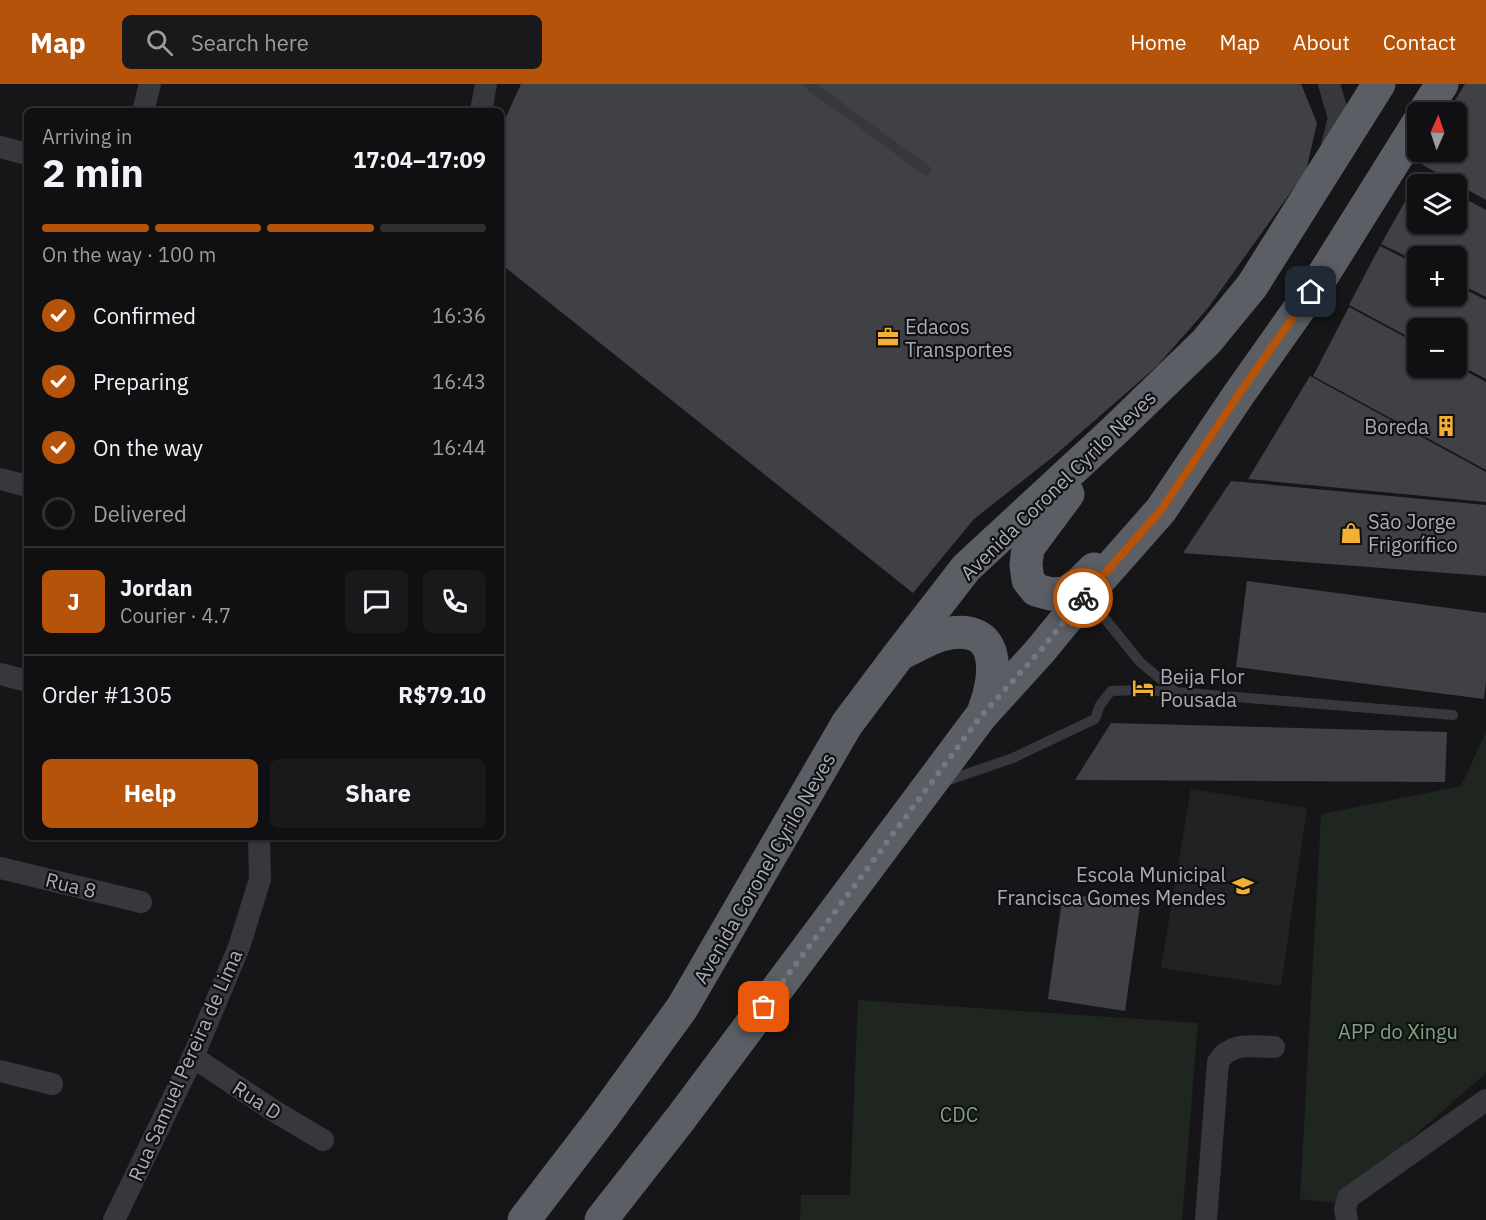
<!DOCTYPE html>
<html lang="en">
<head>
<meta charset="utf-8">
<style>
	:root { --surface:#101012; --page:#19191b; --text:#f1f3f6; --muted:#9c9d9f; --line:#303032; --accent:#b45309 }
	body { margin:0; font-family:"IBM Plex Sans",sans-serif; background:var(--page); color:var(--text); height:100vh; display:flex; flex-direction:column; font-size:22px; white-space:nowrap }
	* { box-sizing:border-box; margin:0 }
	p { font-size:20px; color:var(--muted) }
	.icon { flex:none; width:33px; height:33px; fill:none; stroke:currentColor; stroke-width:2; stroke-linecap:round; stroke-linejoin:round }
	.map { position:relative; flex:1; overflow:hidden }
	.details { position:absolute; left:24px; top:24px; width:480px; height:732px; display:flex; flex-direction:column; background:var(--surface); border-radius:9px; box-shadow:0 2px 4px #0004,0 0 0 2px var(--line) }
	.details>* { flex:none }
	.needle { width:39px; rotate:3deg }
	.fabs { position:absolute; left:1407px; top:18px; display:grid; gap:12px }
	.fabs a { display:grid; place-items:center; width:60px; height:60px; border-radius:9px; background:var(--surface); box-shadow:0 2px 4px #0004,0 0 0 2px var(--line); font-size:30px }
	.pin { position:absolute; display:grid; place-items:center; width:51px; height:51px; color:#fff; margin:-26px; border-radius:12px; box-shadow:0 3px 9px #0006 }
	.courier { position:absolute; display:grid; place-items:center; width:60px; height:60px; margin:-30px; border:4px solid #b45309; border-radius:50%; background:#fff; color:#222; box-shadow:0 2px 8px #0007 }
	.headline em { font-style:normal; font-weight:700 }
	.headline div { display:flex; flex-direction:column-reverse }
	.headline { display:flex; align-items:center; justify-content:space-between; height:102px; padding:0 18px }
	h1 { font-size:39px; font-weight:700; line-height:45px }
	.bar { display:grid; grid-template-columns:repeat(4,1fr); gap:9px 6px; align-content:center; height:72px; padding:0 18px }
	.bar i { height:8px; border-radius:4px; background:var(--line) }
	.bar .on { background:var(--accent) }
	.bar p { grid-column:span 4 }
	.line { display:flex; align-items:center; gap:15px; padding:0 18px; border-top:2px solid var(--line) }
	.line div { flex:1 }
	.round { display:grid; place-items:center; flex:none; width:63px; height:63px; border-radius:9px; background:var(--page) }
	ol { padding:0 18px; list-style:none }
	li { display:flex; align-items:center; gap:18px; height:66px }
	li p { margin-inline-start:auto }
	li .icon { padding:6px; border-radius:50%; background:var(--accent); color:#fff; stroke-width:4 }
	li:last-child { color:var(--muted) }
	li i { width:33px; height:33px; border:3px solid var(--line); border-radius:50% }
	.button { display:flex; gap:12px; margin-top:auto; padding:12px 18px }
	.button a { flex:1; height:69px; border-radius:9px; background:var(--accent); color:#fff; font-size:24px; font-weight:700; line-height:69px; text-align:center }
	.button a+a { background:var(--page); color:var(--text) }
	header { display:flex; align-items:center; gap:36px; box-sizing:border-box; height:84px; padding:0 30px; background:var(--accent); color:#fff }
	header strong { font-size:28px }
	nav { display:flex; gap:33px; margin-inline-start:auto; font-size:21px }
	.search { width:420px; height:54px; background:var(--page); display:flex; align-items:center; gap:15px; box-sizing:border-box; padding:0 21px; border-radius:9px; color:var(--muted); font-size:22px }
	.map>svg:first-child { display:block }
</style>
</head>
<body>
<header>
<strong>Map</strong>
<div class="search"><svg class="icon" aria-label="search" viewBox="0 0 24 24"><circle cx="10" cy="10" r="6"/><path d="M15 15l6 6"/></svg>Search here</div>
<nav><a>Home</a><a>Map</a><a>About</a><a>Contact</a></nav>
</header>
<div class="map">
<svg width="1486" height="1136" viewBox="0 0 1486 1136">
	<rect width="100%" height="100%" fill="#161618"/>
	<path fill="#222225" d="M1191,705L1307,724L1281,902L1161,884Z"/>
	<g fill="#1e261f">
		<path d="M1486,648V989L1337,1119L1300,1115L1321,730L1461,702Z"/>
		<path d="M858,916L1198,939L1182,1136H800L801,1111H850Z"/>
	</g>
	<g fill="#404145">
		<path d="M521,0H1301L1317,39L1306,87L1208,224L1157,282L1054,372L974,435L913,509L501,180V44Z"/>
		<path d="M1465,0H1486V116L1419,79L1426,68H1456V28H1448Z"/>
		<path d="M1420,91L1438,100H1418V140H1456V110L1486,126V213L1456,198V172H1418V178L1381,160Z"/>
		<path d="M1380,162L1418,181V212H1456V201L1486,216V295L1456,279V244H1418V258L1349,221Z"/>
		<path d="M1349,223L1418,260V284H1456V282L1486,298V386L1313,292Z"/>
		<path d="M1310,292L1486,388V418L1248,395Z"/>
		<path d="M1231,397L1486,421V492L1183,469Z"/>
		<path d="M1247,497L1486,529V597L1484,615L1236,583Z"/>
		<path d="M1111,639L1447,648L1445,698L1075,696Z"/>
		<path d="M1063,809L1140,821L1125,927L1048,915Z"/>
	</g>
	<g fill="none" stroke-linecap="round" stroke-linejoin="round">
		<g stroke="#37383d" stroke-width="10">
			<path d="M808,0L926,86"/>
			<path d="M1089,515L1140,578L1176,608"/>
			<path d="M943,698L1013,674L1095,635L1100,621L1111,607L1139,606L1176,608L1453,631"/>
		</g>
		<g stroke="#37383d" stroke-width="22">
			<path d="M1329,0L1339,34L1332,62"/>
			<path d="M143,27L150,0"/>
			<path d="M481,27L486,0"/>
			<path d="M0,63L27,70"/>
			<path d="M0,395L27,402"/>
			<path d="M0,590L27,597"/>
			<path d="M0,784L141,818"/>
			<path d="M193,973L274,1027L323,1056"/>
			<path d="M0,987L52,1000"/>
			<path d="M114,1136L193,973L239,863L260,795L259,753"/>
			<path d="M1206,1136L1218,978C1231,957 1252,963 1274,963"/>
			<path d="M1347,1136L1345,1125L1348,1114L1486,1016"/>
		</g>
		<g stroke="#5b5e65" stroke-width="33">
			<path d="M1424,28L1442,0"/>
			<path d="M1068,410L1028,464L1026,481L1028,496L1036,506L1051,510L1066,509L1080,499L1094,485"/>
			<path d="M902,569C916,563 930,553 945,550C1001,538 998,590 984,626"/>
			<path d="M524,1136L603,1033L682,924L847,640L898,572L966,484L1113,348L1206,258L1252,202L1379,0"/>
			<path d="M601,1136L681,1034L981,632L1040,567L1086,511L1161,426L1239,310L1323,191L1418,39"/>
		</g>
	</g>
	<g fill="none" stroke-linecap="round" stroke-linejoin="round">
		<path stroke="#757880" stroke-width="6" stroke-dasharray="0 10.8" d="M764,923L981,632L1040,567L1083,514"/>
		<path stroke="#b45309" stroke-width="8" d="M1083,514L1161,426L1239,310L1311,208"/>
	</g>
	<defs>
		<symbol id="office-bare" viewBox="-9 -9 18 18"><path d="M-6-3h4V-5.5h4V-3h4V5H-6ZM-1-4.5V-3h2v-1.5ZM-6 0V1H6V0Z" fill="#f2b134" stroke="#111113" stroke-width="2.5" paint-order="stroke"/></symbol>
		<symbol id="building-bare" viewBox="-9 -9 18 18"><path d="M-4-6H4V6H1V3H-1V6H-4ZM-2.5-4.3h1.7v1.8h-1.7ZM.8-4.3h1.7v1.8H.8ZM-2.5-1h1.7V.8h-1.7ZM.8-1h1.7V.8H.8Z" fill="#f2b134" stroke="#111113" stroke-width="2.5" paint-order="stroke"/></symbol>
		<symbol id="shop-bare" viewBox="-9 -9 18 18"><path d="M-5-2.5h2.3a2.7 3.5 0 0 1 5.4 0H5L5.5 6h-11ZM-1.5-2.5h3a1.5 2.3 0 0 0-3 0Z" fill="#f2b134" stroke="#111113" stroke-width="2.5" paint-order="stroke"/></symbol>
		<symbol id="hotel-bare" viewBox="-9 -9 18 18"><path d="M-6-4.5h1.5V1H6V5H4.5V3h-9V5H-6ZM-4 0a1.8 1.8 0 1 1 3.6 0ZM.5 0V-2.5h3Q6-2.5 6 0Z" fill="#f2b134" stroke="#111113" stroke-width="2.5" paint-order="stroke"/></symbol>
		<symbol id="school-bare" viewBox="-9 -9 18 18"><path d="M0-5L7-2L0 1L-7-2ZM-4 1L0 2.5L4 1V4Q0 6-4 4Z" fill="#f2b134" stroke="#111113" stroke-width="2.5" paint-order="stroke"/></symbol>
	</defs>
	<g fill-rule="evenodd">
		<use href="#office-bare" x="873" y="238" width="30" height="30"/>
		<use href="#building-bare" x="1431" y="327" width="30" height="30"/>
		<use href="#shop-bare" x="1336" y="434" width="30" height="30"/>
		<use href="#hotel-bare" x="1128" y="589" width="30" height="30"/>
		<use href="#school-bare" x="1228" y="787" width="30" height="30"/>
	</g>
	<g text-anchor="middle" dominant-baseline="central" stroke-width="4.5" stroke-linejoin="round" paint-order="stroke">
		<g font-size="20" fill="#a8adb8" stroke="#111113" text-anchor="start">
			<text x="905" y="242">Edacos<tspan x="905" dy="23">Transportes</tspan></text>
			<text x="1429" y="342" text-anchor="end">Boreda</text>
			<text x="1368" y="437">São Jorge<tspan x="1368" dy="23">Frigorífico</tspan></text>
			<text x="1160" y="592">Beija Flor<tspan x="1160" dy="23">Pousada</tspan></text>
			<text x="1226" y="790" text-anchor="end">Escola Municipal<tspan x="1226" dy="23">Francisca Gomes Mendes</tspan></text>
		</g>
		<g font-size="20" fill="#a8adb8" stroke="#111113">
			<text transform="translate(1058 401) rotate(-44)">Avenida Coronel Cyrilo Neves</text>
			<text transform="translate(764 784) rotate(-60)">Avenida Coronel Cyrilo Neves</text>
			<text transform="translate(71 801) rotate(14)">Rua 8</text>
			<text transform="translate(185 981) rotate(-66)">Rua Samuel Pereira de Lima</text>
			<text transform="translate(257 1016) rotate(33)">Rua D</text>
		</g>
		<g font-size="20" fill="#7fa381" stroke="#111113">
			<text x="1398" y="947">APP do Xingu</text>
			<text x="959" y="1030">CDC</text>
		</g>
	</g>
</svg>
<div class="fabs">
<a><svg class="needle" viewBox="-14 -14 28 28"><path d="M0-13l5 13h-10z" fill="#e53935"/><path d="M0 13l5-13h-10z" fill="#9c9d9f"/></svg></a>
<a><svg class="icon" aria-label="layers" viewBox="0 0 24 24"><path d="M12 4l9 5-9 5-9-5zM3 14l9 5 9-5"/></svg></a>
<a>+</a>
<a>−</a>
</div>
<div class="pin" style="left:764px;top:923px;background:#ea580c"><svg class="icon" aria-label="bag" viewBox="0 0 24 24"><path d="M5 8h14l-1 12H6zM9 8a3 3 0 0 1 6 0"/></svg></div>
<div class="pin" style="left:1311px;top:208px;background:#1f2937"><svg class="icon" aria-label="home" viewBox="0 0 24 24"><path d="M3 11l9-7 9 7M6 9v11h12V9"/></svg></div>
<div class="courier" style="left:1083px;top:514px"><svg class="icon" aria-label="bike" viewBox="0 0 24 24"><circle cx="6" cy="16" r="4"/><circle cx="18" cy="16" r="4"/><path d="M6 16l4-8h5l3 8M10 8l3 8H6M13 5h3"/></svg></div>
<section class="details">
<div class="headline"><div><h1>2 min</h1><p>Arriving in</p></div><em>17:04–17:09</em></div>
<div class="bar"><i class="on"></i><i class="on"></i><i class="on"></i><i></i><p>On the way · 100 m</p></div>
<ol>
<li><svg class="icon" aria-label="check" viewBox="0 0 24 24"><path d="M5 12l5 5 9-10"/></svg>Confirmed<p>16:36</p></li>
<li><svg class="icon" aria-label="check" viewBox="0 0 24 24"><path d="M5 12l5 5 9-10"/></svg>Preparing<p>16:43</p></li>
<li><svg class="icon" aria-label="check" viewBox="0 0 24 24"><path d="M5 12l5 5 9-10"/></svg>On the way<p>16:44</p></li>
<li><i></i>Delivered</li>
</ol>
<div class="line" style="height:108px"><b class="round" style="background:var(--accent);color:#fff">J</b><div><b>Jordan</b><p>Courier · 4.7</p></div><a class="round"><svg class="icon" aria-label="chat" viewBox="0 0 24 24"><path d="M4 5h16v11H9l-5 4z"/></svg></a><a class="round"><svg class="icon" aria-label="phone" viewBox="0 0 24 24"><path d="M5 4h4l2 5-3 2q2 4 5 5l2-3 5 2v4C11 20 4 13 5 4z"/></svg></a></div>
<div class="line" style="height:78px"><div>Order #1305</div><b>R$79.10</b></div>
<div class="button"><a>Help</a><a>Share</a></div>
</section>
</div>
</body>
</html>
